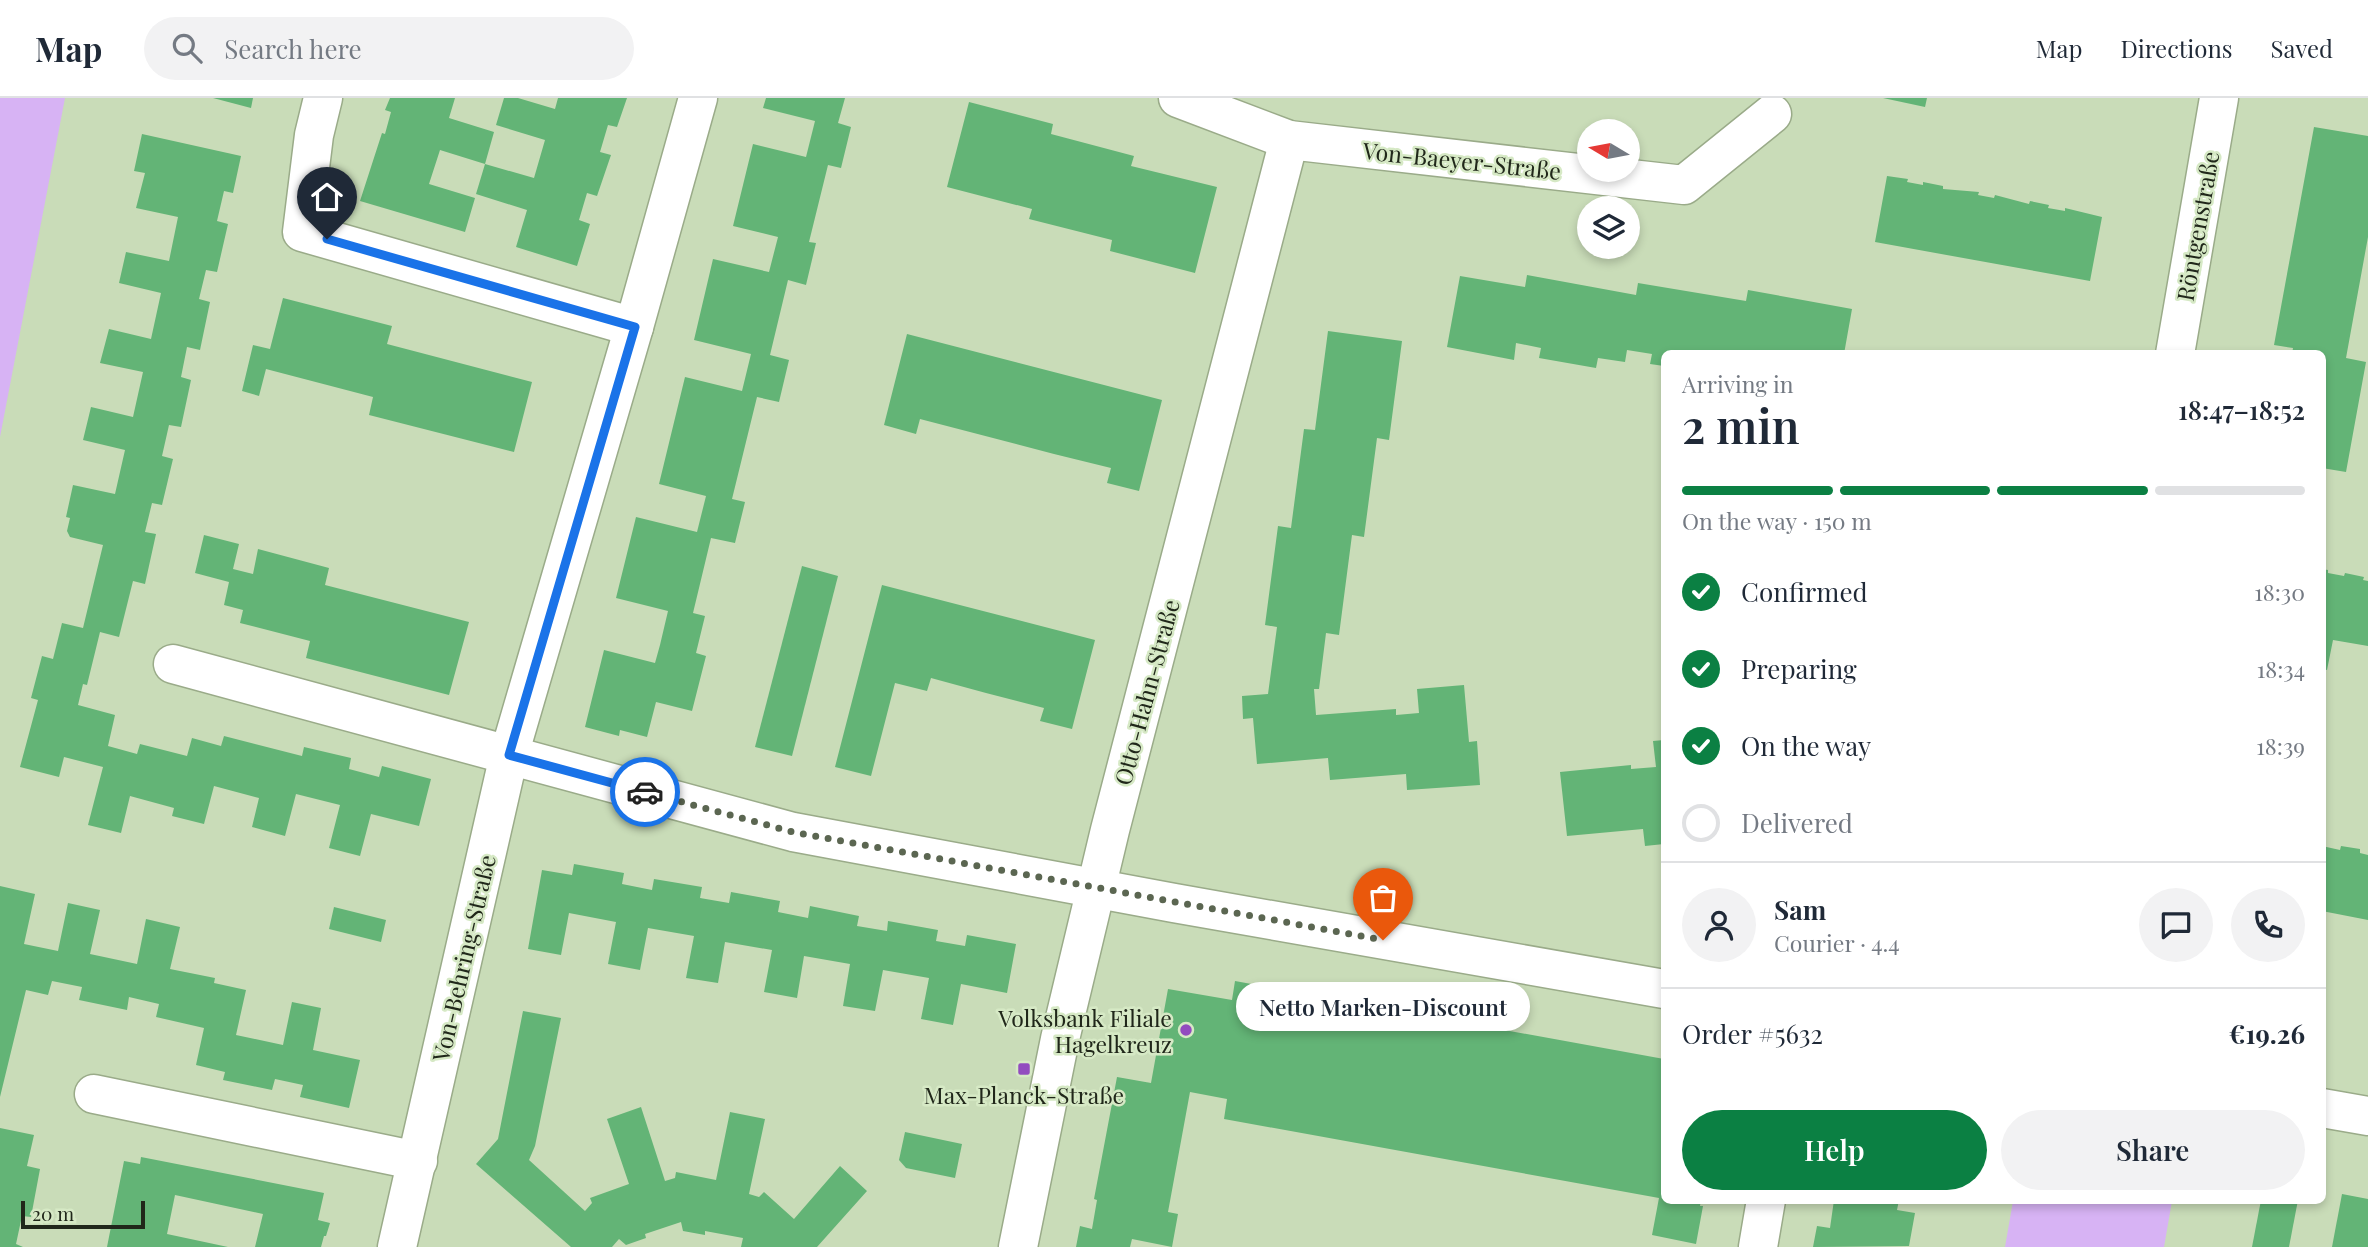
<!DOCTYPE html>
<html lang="en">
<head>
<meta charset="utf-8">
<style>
	:root { --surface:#fff; --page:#f2f2f3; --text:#1f2937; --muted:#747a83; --line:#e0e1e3; --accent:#0b8043 }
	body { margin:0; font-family:"Playfair Display",serif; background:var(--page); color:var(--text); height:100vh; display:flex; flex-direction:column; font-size:26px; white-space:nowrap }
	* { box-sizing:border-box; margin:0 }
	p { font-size:23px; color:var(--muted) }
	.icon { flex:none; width:38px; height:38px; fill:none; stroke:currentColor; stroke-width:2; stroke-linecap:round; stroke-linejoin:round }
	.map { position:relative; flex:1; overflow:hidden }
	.side { position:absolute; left:1661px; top:252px; width:665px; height:854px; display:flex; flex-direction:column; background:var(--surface); border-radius:10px; box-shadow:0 4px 10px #0003 }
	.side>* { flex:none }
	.needle { width:46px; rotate:280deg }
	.fabs { position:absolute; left:1577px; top:21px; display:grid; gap:14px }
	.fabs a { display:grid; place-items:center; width:63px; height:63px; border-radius:50%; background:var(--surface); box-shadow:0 4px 10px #0003; font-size:35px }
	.scale { position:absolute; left:21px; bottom:18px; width:124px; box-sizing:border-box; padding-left:7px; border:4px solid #20271a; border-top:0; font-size:19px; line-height:24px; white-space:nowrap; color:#20271a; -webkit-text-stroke:5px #d6e9c5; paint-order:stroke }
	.pin { position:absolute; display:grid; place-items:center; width:60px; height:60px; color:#fff; margin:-72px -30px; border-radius:50% 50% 50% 0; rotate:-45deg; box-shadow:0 0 7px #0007 }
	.pin .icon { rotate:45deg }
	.courier { position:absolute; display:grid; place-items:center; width:70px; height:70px; margin:-35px; border:5px solid #1a73e8; border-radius:50%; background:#fff; color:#222; box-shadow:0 2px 9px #0007 }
	.bubble { position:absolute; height:49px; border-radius:24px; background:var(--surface); box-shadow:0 4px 10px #0003; font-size:23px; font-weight:600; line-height:49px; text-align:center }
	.summary em { font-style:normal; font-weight:600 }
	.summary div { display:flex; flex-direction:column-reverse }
	.summary { display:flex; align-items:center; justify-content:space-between; height:119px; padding:0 21px }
	h1 { font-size:46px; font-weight:600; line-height:52px }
	.bar { display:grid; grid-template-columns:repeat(4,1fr); gap:10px 7px; align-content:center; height:84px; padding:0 21px }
	.bar i { height:9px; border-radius:5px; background:var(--line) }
	.bar .active { background:var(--accent) }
	.bar p { grid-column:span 4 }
	.line { display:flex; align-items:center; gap:18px; padding:0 21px; border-top:2px solid var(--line) }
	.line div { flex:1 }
	.round { display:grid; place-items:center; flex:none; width:74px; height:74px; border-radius:37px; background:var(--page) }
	ol { padding:0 21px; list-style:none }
	li { display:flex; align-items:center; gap:21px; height:77px }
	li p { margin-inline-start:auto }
	li .icon { padding:7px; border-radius:50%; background:var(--accent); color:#fff; stroke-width:4 }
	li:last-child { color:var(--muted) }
	li i { width:38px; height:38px; border:4px solid var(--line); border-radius:50% }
	.action { display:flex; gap:14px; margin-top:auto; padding:14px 21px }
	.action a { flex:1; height:80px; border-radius:42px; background:var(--accent); color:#fff; font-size:28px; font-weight:600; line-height:80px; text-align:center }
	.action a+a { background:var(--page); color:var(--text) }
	header { display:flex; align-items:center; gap:42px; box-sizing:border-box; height:98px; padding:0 35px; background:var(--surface); border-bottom:2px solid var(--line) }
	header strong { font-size:33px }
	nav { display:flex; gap:38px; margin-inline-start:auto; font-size:24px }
	.search { width:490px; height:63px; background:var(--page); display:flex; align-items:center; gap:18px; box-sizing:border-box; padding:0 24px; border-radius:38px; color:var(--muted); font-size:26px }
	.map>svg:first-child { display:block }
</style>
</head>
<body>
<header>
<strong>Map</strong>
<div class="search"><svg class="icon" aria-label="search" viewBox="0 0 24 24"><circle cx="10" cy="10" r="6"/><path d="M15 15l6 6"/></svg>Search here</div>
<nav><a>Map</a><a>Directions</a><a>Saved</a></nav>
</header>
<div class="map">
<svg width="2368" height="1149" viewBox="0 0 2368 1149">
	<rect width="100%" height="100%" fill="#c9dcb8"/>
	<g fill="#d7b3f4">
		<path d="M0,0H65L0,339Z"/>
		<path d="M2013,1103V1102L2172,1103L2164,1149H2005Z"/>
	</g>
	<g fill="#63b476">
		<path d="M213,0H253L251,10Z"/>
		<path d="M390,0H455L449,20L494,34L485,66L440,52L429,86L475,100L465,134L360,103L382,35L385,36L391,14L385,12Z"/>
		<path d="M504,0H518L555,11L558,0H627L617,29L608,27L600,54L611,57L597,98L587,95L579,122L590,126L577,168L516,149L527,112L476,96L485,66L534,80L545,42L496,27Z"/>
		<path d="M766,0H845L838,25L851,29L841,70L828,67L809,144L816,145L806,187L788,182L770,257L789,262L779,304L757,299L732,401L745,404L735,445L711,440L693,515L705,518L696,555L706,558L692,613L656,604L647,639L620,632L619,638L585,629L604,552L655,565L660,547L668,513L616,500L636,419L697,434L706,398L659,386L685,279L742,293L751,256L694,242L713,161L769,174L778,139L733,128L753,46L806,59L815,23L763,10Z"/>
		<path d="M1883,0H1927L1925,9Z"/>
		<path d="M969,4L1053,26L1051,36L1134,58L1131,68L1217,89L1195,175L1110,153L1112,142L1029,121L1032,111L947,89Z"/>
		<path d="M2314,29L2368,38V139L2346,260L2366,264L2346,374L2322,370V256H2292L2293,250L2274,247Z"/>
		<path d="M142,36L241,58L233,95L224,93L217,123L228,126L217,174L206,172L199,201L210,204L200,252L187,249L181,279L191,282L181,329L169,327L162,358L173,361L162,407L152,405L145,434L156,436L145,486L133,483L119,539L100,534L87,587L83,586L78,607L115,617L108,648L137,656L140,646L187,658L192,640L221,648L224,638L302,658L304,649L351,660L349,671L379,679L382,668L431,681L419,728L371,716L360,758L329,750L340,707L296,696L285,738L252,729L259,700L214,688L204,726L172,718L174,710L130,698L121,735L88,727L103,669L64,659L59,679L20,669L38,602L31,600L42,558L53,561L62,525L83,530L103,447L70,439L67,433L70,420L66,419L73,387L115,396L125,352L83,342L91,309L133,319L143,274L100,265L109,231L151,241L161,195L119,185L126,154L169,163L178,119L136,110L145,75L134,73Z"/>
		<path d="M1887,78L1908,81L1907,84L1923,87V84L1943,88V91L1979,94L1978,97L1994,100L1995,97L2029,106L2030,103L2049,107L2048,110L2065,113V110L2102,119L2090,183L1875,144Z"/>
		<path d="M1527,177L1636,197L1638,185L1746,203L1748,192L1852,211L1844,256H1664V268L1650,266L1652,256L1627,252L1625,264L1598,260L1596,270L1539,260L1541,250L1516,245L1514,262L1447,249L1460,178L1525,189Z"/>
		<path d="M283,200L392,228L387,246L532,284L514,354L369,317L373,299L266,271L259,298L242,293L253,247L270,251Z"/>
		<path d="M1328,233L1402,243L1389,342L1377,340L1364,439L1352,437L1339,537L1326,535L1319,591H1314L1316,617L1396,611V617L1419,615L1417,591L1464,587L1469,644L1477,643L1480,687L1407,692L1406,676L1330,682L1328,660L1257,666L1253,620L1243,621L1242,598L1268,596L1277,529L1265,527L1278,428L1291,430L1304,331L1315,332Z"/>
		<path d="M907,236L1162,302L1139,393L1107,385L1111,370L1054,356L920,321L916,336L884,327Z"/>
		<path d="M204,437L239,446L233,471L253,476L258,451L329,470L325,487L469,524L449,597L306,560L310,543L240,525L243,512L224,507L229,484L195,475Z"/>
		<path d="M802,468L838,478L792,658L755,649Z"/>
		<path d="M2322,471L2328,472V475L2344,478L2345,475L2364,479L2363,482L2368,483V548L2333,542L2327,572L2322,571Z"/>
		<path d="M882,487L1095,542L1072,631L1040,623L1044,610L986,595L931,580L927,593L895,585L871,678L835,669Z"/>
		<path d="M1664,642V746L1645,748L1643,731L1567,738L1560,674L1631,667V671L1656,669L1653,643Z"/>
		<path d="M2322,748L2340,752L2341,748L2360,751V755L2368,757V822L2322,813Z"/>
		<path d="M574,766L624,775L622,786L652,792L654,781L702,789L700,800L729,805L731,794L780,803L778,814L808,820L810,808L859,818L857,828L887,833L888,823L938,832L936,843L965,848L967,837L1016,846L1007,895L961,886L953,927L921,921L929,880L883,872L875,913L843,908L850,866L804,858L797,900L764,894L772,852L725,844L718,885L686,880L694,838L648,830L640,872L608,866L616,824L569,815L561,857L528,851L542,772L572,777Z"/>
		<path d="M0,788L35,796L24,846L58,853L68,805L100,812L90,856L137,866L146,821L180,829L170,871L215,880L214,885L246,892L236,937L283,947L292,904L321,910L313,952L360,962L349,1010L300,999L303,987L275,981L272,992L223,982L225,974L196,967L204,930L156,919L159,906L129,899L127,912L79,902L82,889L52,883L48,897L26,892L0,999Z"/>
		<path d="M334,809L386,822L381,844L329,831Z"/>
		<path d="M1235,883L1664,961V1102H1701L1700,1108H1703L1696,1146L1652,1137L1659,1100L1224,1021L1227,1001L1190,994L1168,1114L1178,1116L1172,1149L1132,1141L1130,1149H1076L1080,1128L1092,1131L1097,1102L1094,1101L1117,979L1151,985L1168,891L1232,902Z"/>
		<path d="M523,913L561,920L535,1048L529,1062L585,1113L592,1105L590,1100L629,1086L607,1021L641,1009L665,1083L675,1080L676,1074L716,1082L730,1014L765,1021L749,1096L759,1099L764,1094L794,1121L840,1068L867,1093L817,1149H741L743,1140L705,1133V1137L683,1133L681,1124L645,1136L646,1140L626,1147L619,1141L612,1149H571L476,1066L498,1041Z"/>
		<path d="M0,1030L34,1037L27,1068L40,1071L31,1119L22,1118L16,1146L23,1149H0Z"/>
		<path d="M905,1034L962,1046L955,1080L906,1070L899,1062Z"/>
		<path d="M141,1059L324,1095L318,1122L330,1125L326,1138H324L321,1149H255L263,1116L175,1097L167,1136L228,1149H107L124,1063L140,1066Z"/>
		<path d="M2342,1096L2368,1101V1149H2332Z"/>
		<path d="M1834,1102H1899L1897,1112L1915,1115L1909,1148L1813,1149L1817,1128L1830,1130Z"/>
		<path d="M2261,1102H2298L2289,1149H2252Z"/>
	</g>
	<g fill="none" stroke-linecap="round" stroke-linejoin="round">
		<defs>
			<g id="street">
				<path d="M323,0L314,37L302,134L634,229"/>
				<path d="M1178,0L1289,42L1684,87L1772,16"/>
				<path d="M2175,256L2219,0"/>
				<path d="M173,566L793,734L1174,805L1664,891"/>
				<path d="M94,996L418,1063"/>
				<path d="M2322,1010L2368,1018"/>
				<path d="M397,1149L509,657L634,229L698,0"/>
				<path d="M1018,1149L1060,941L1110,732L1289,42"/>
				<path d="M1758,1149L1766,1102"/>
			</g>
		</defs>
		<use href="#street" stroke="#9aab89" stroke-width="41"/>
		<use href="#street" stroke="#fff" stroke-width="38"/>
	</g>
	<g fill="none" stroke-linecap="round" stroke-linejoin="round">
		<path stroke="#5b6651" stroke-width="7" stroke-dasharray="0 12.6" d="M645,694L793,734L1383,842"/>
		<path stroke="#1a73e8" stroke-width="9" d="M327,141L635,229L509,657L645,694"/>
	</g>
	<g fill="#924cbf" stroke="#d6e9c5" stroke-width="2.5">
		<circle cx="1186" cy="932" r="7"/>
		<rect x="1017" y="964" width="14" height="14" rx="3.5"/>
	</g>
	<g text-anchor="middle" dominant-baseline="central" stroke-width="5" stroke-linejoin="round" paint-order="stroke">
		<g font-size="23" fill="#20271a" stroke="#d6e9c5">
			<text transform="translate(1462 62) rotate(6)">Von-Baeyer-Straße</text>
			<text transform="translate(2197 128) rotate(-80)">Röntgenstraße</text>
			<text transform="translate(1146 594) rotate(-75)">Otto-Hahn-Straße</text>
			<text transform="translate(463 860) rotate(-77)">Von-Behring-Straße</text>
		</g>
		<g font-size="23" fill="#20271a" stroke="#d6e9c5" text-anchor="end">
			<text x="1172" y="919">Volksbank Filiale<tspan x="1172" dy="26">Hagelkreuz</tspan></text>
			<text x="1024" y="996" text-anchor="middle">Max-Planck-Straße</text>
		</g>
	</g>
</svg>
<div class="fabs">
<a><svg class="needle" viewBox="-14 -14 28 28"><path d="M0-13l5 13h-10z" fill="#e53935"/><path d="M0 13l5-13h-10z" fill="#747a83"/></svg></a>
<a><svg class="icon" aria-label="layers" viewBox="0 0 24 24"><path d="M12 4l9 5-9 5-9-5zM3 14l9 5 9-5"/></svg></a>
</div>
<div class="scale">20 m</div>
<div class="pin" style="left:1383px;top:842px;background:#ea580c"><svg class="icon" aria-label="bag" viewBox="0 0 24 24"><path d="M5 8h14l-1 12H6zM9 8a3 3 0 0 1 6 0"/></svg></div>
<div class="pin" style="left:327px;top:141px;background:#1f2937"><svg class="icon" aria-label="home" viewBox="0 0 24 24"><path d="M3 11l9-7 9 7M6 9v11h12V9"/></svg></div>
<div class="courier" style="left:645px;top:694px"><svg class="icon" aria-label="car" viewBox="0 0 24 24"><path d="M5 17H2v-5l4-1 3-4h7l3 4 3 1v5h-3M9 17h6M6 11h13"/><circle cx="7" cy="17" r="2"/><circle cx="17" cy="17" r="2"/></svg></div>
<div class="bubble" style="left:1236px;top:884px;width:294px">Netto Marken-Discount</div>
<section class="side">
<div class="summary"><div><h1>2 min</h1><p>Arriving in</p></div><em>18:47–18:52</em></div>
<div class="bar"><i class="active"></i><i class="active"></i><i class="active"></i><i></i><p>On the way · 150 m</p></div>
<ol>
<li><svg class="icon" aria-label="check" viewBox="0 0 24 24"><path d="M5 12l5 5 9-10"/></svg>Confirmed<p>18:30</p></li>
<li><svg class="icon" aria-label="check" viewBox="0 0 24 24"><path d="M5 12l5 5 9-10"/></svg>Preparing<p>18:34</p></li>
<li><svg class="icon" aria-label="check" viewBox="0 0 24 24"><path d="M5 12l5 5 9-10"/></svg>On the way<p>18:39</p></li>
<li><i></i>Delivered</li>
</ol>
<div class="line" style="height:126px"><a class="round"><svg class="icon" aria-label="person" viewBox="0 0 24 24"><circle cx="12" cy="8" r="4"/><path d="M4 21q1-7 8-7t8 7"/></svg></a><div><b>Sam</b><p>Courier · 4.4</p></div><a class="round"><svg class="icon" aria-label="chat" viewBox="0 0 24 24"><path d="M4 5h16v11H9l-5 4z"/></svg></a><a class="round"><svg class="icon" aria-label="phone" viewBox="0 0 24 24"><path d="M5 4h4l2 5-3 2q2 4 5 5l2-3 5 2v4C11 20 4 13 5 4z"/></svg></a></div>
<div class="line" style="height:91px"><div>Order #5632</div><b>€19.26</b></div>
<div class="action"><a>Help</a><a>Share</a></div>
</section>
</div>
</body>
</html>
